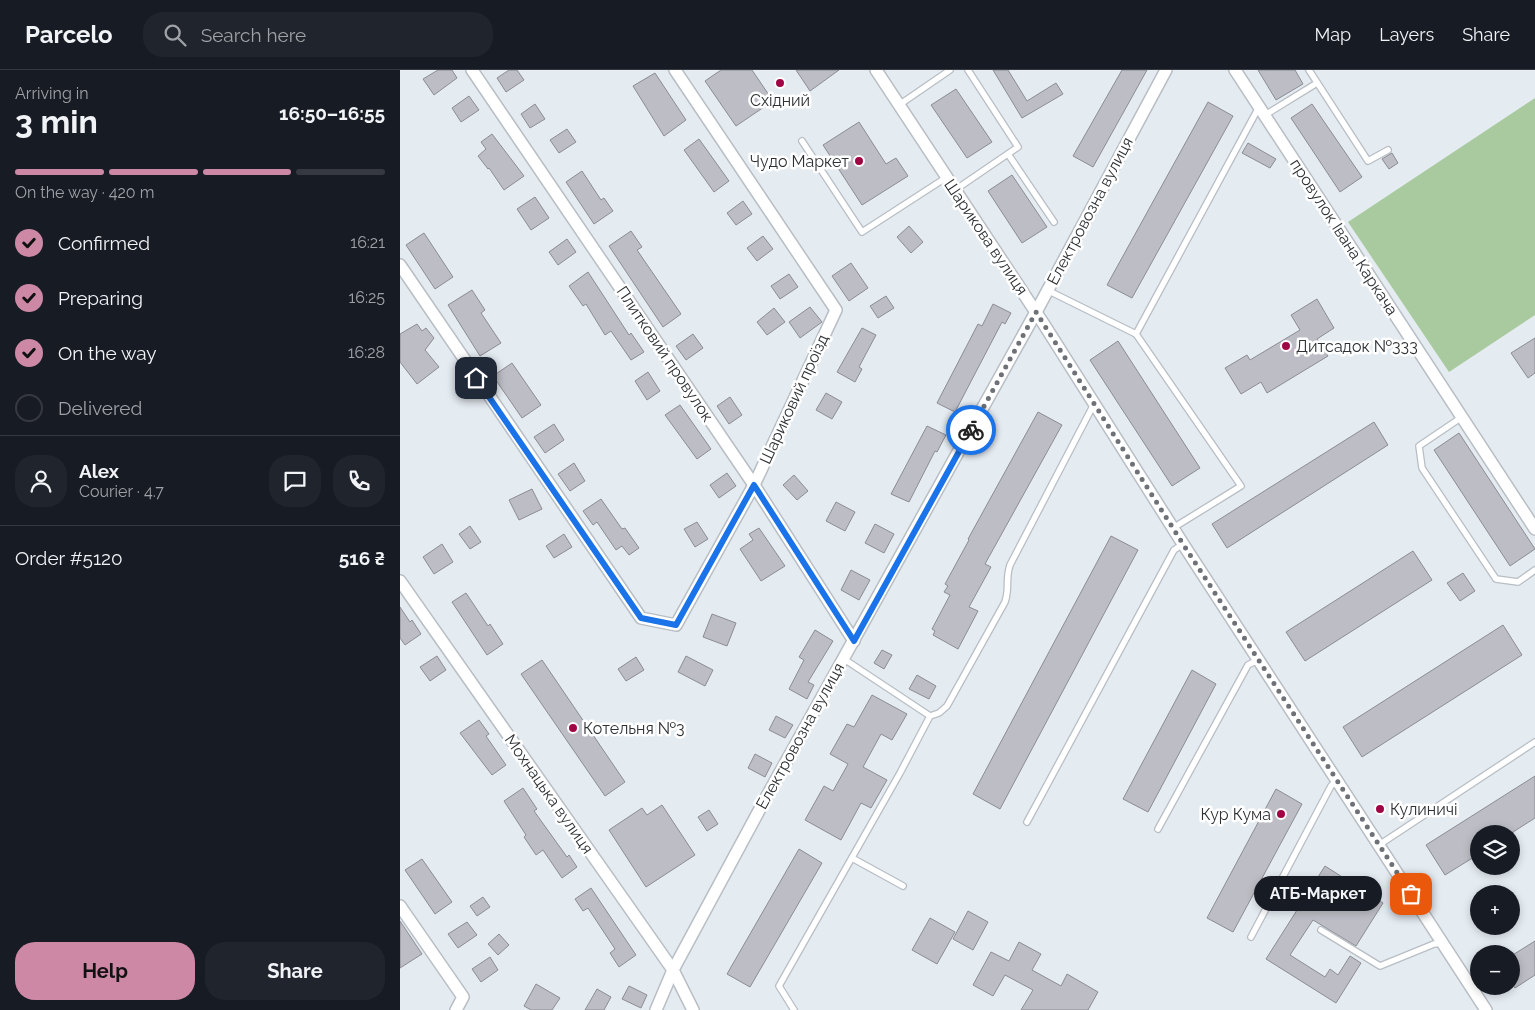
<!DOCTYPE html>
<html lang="en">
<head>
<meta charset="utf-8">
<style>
	:root { --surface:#171b24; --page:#20242c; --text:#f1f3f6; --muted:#9ea1a6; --line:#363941; --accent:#cd88a6 }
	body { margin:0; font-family:Raleway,sans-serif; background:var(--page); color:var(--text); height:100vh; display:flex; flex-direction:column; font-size:19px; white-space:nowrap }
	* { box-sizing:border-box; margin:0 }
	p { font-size:16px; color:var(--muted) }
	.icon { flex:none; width:28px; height:28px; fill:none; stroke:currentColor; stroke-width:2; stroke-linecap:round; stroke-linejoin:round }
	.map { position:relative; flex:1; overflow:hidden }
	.panel { display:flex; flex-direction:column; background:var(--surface); width:400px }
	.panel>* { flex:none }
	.tools { position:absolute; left:1070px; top:755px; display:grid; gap:10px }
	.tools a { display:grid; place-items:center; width:50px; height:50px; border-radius:50%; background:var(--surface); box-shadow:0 2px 8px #0003; font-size:25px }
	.pin { position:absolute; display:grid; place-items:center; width:42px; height:42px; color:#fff; margin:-21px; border-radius:10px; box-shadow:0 2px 8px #0006 }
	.courier { position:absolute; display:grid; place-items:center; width:50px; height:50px; margin:-25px; border:4px solid #1a73e8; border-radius:50%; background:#fff; color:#222; box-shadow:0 1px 6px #0007 }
	.bubble { position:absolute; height:35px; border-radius:18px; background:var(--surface); box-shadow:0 2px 8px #0003; font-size:16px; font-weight:700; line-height:35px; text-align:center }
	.overview em { font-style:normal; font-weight:700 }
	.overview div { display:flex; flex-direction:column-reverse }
	.overview { display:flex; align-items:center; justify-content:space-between; height:85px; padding:0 15px }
	h1 { font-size:32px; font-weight:700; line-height:38px }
	.bar { display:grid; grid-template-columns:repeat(4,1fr); gap:8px 5px; align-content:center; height:60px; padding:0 15px }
	.bar i { height:6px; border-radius:4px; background:var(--line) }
	.bar .on { background:var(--accent) }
	.bar p { grid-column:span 4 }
	.line { display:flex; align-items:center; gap:12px; padding:0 15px; border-top:1px solid var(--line) }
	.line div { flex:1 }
	.round { display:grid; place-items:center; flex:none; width:52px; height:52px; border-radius:20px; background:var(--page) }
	ol { padding:0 15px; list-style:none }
	li { display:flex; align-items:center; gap:15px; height:55px }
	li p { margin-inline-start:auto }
	li .icon { padding:5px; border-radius:50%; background:var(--accent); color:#111; stroke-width:4 }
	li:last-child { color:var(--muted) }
	li i { width:28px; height:28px; border:2px solid var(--line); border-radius:50% }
	.action { display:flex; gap:10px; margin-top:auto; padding:10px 15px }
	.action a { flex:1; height:58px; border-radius:20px; background:var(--accent); color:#111; font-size:20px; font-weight:700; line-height:58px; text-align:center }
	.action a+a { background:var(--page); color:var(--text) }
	header { display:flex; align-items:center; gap:30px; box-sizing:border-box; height:70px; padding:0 25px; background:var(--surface); border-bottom:1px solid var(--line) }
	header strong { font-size:24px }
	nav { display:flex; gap:28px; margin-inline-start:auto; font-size:18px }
	.search { width:350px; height:45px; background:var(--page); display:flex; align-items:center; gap:12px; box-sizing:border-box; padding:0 18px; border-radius:20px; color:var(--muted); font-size:19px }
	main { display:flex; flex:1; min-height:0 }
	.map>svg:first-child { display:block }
</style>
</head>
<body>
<header>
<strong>Parcelo</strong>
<div class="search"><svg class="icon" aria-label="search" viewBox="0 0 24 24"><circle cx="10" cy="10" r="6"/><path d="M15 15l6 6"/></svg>Search here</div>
<nav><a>Map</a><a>Layers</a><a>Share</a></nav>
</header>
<main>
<section class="panel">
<div class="overview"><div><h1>3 min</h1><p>Arriving in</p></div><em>16:50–16:55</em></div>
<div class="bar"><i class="on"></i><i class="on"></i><i class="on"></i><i></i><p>On the way · 420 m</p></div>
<ol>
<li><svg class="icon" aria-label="check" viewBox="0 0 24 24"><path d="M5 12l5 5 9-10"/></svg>Confirmed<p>16:21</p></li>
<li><svg class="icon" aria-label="check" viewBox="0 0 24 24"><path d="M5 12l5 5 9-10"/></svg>Preparing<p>16:25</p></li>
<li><svg class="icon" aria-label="check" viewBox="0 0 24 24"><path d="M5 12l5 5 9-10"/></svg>On the way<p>16:28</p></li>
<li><i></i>Delivered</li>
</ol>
<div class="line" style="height:90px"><a class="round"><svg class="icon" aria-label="person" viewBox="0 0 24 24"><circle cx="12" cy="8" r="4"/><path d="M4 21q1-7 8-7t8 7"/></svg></a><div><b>Alex</b><p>Courier · 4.7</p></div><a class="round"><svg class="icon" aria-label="chat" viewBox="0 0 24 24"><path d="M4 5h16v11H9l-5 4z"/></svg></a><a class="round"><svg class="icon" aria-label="phone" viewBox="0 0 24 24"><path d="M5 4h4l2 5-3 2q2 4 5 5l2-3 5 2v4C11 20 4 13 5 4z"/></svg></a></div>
<div class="line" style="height:65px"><div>Order #5120</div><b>516 ₴</b></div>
<div class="action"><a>Help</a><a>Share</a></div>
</section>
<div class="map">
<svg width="1135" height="940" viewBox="0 0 1135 940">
	<rect width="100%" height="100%" fill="#e4ebf1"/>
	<path fill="#a9c99e" d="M1135,28V245L1049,302L948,152Z"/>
	<g fill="#bdbdc5" stroke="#8c8c94">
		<path d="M38,0H52L57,8L34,25L23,9Z"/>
		<path d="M109,0H117L124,10L106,22L97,8Z"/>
		<path d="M321,0H352L373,31L336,56L305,11Z"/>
		<path d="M396,0H439L410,21Z"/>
		<path d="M593,0H608L627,31L656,13L663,24L622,48Z"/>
		<path d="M722,0H747L693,97L673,86Z"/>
		<path d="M858,0H895L903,14L876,30Z"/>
		<path d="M255,3L286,50L264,66L233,16Z"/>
		<path d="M556,19L592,72L567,88L531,35Z"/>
		<path d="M69,26L79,40L61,52L52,38Z"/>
		<path d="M808,32L833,46L732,228L707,215Z"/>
		<path d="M135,34L145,49L130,58L121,44Z"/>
		<path d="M912,34L962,107L940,122L891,48Z"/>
		<path d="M459,52L486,94L496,88L508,106L462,135L423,75Z"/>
		<path d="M167,59L176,72L159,83L150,70Z"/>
		<path d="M92,64L124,106L104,120L89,98L88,99L78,86L86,79L81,72Z"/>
		<path d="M299,69L329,111L314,122L284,80Z"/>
		<path d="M848,73L876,89L870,98L842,83Z"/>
		<path d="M992,83L998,93L989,99L982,89Z"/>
		<path d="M182,101L201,130L204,128L213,141L194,154L166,112Z"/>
		<path d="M612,105L647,157L622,173L588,121Z"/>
		<path d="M135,127L149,148L131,160L117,139Z"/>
		<path d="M343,131L352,144L336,155L327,143Z"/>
		<path d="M509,156L523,172L511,183L497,167Z"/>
		<path d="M231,161L242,177L237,180L281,244L263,257L209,176Z"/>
		<path d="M24,163L53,207L35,219L6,175Z"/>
		<path d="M363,166L373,179L357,191L347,178Z"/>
		<path d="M167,169L176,182L158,195L149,182Z"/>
		<path d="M451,193L468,218L449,231L432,206Z"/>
		<path d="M188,202L229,265L231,263L244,282L231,290L211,261L205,265L186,234L183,236L169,216Z"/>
		<path d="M389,204L398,217L380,229L371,216Z"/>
		<path d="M72,220L85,240L81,243L101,273L80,286L48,235Z"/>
		<path d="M486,226L494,238L478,248L470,236Z"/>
		<path d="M917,229L934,258L917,269L928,286L867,323L861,312L841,324L825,298L847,285L850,290L900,260L891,245Z"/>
		<path d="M593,234L611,243L605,254L602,252L555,342L537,333L578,254L582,256Z"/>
		<path d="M410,237L422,252L400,268L389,252Z"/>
		<path d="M374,238L385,252L367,265L357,252Z"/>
		<path d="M17,254L22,261L26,258L34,268L25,280L39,297L17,314L0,292V264Z"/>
		<path d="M462,258L476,265L459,297L462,299L455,312L437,302Z"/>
		<path d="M293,264L303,278L286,290L276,276Z"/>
		<path d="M1135,268V303L1128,308L1111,283Z"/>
		<path d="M718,271L800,398L772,416L690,290Z"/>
		<path d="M112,293L141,335L122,348L93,306Z"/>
		<path d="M248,302L260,321L247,330L235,311Z"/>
		<path d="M426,323L442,332L432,349L416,340Z"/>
		<path d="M330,327L342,345L329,354L317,336Z"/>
		<path d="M280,335L311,379L297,389L265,345Z"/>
		<path d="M638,342L662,355L585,494L591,497L569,537L578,541L558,579L533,565L535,561L532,559L550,525L544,522L548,516L545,514L569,470L568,469Z"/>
		<path d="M974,352L988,375L827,478L812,454Z"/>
		<path d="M154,354L164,370L145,383L134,367Z"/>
		<path d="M527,356L546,365L537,382L535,381L509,432L491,424Z"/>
		<path d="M1059,363L1135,479L1110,496L1034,380Z"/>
		<path d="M174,393L185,411L170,421L158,404Z"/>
		<path d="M327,403L336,416L319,428L310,415Z"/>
		<path d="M394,405L408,421L397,430L383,415Z"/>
		<path d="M132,419L142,439L119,450L109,430Z"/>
		<path d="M201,429L222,459L225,458L239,478L229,485L222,476L216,480L197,452L193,455L183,441Z"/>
		<path d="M436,432L455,442L445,461L426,451Z"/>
		<path d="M297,452L308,469L295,477L284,459Z"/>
		<path d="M475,454L494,464L484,483L465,473Z"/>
		<path d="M70,456L81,472L70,479L59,464Z"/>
		<path d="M359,458L385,496L361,511L340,479L353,470L349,464Z"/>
		<path d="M164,464L172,477L154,488L146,476Z"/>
		<path d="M711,466L738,480L600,739L573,724Z"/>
		<path d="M42,474L53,492L34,504L23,487Z"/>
		<path d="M1013,481L1032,510L905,591L886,562Z"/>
		<path d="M451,500L470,510L459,530L441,520Z"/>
		<path d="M1063,503L1075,521L1060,531L1047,513Z"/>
		<path d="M66,523L88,556L90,554L103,574L87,585L52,532Z"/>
		<path d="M0,537L10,552L12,550L21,564L5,575L0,568Z"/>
		<path d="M312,544L336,553L327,576L303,567Z"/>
		<path d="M1103,555L1122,585L962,687L943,657Z"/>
		<path d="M415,560L433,571L408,612L414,615L407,629L389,619L404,590L399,587Z"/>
		<path d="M482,580L492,585L484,599L474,593Z"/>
		<path d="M37,586L46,600L30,611L20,597Z"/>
		<path d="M286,586L313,600L305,616L278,602Z"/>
		<path d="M236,587L244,600L226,611L218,599Z"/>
		<path d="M142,590L225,712L205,726L121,604Z"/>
		<path d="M792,600L816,614L748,742L723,729Z"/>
		<path d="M517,605L536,616L529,629L509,619Z"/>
		<path d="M472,625L507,644L492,670L481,664L463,697L487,710L471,738L461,733L441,770L405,750L424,716L433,721L448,694L430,684L447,654L454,657Z"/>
		<path d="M376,646L393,655L385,668L369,660Z"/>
		<path d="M79,650L89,664L86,666L106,695L92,705L60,663Z"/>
		<path d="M355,684L372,693L365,707L348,698Z"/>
		<path d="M1135,706V748L1110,764H1079V784L1045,805L1026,775Z"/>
		<path d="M123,718L137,739L134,741L167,787L169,785L177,797L162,808L143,780L136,785L124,767L126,765L104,731Z"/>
		<path d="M876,719L902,734L833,862L807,848Z"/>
		<path d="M262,735L295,785L246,817L209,760L242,738L247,745Z"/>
		<path d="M309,740L318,754L307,761L298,747Z"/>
		<path d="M399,779L422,793L350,917L327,904Z"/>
		<path d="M22,789L52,832L35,844L5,800Z"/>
		<path d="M925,796L983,833L956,876L913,850L890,885L925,907L930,899L938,905L950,886L961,893L936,933L866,889Z"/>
		<path d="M191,818L236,885L219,897L210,883L215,879L188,838L183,841L175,829Z"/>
		<path d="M83,827L90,837L77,846L70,836Z"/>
		<path d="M568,841L588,852L573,880L553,869Z"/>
		<path d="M530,848L555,862L537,894L512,880Z"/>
		<path d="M0,851L22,884L0,898Z"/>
		<path d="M67,852L77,865L58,878L48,864Z"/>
		<path d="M99,864L109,875L98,885L88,874Z"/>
		<path d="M1135,871V905L1115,918L1111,912V886Z"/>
		<path d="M619,872L641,884L632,900L661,916L667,904L698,922L688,940H621L633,920L605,905L593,926L573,915L591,882L609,891Z"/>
		<path d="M90,887L98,900L81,912L72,899Z"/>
		<path d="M136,914L160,928L152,940H131L124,936Z"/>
		<path d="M229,916L247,925L241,938L222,929Z"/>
		<path d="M197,919L211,927L204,940H185Z"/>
	</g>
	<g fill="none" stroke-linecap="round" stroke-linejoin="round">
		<defs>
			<g id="service">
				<path d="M909,0L968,91L988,80"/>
				<path d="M499,35L550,0"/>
				<path d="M865,45L917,13"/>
				<path d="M402,71L462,162L547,107"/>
				<path d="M608,84L654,152"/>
				<path d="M555,120L618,77L568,0"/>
				<path d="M647,220L736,264L841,416L773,458"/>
				<path d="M736,264L859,37"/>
				<path d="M1062,347L1019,376L1022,398L1096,509L1118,512L1135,500"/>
				<path d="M444,589L530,646L539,643L547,636L605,532C610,517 605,510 610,495L694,334"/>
				<path d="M627,752L774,480L783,474"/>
				<path d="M758,759L848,595L858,590"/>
				<path d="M979,775L1135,672"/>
				<path d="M452,788L503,816"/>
				<path d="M921,860L980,896L1034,874L1042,873"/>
				<path d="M851,867L931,716L937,710"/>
				<path d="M394,940L379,916L500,703L530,646"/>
			</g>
			<g id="minor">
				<path d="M72,0L354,415L454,571"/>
				<path d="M476,0L645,256L783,474L1086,940"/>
				<path d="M835,0L1135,459"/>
				<path d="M0,195L241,548L276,555L354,415L436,240L275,0"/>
				<path d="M0,511L273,900L293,940"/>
				<path d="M0,836L63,927L56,940"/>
				<path d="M256,940L273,900L362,735L636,242L766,0"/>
			</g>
		</defs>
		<use href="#service" stroke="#b8bec4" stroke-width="8"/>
		<use href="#minor" stroke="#b8bec4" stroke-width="14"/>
		<use href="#service" stroke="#fff" stroke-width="5.5"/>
		<use href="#minor" stroke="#fff" stroke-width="11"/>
	</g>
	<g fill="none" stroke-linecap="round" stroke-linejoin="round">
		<path stroke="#6e7176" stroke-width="5" stroke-dasharray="0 9" d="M571,360L636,242L783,474L1011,824"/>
		<path stroke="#1a73e8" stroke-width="6" d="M76,308L241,548L276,555L354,415L454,571L571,360"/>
	</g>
	<g fill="#a10644" stroke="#fff" stroke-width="2">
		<circle cx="380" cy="13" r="5"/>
		<circle cx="459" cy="91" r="5"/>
		<circle cx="886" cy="276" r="5"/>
		<circle cx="173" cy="658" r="5"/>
		<circle cx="980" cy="739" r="5"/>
		<circle cx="881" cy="744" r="5"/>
	</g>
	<g text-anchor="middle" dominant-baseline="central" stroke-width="5" stroke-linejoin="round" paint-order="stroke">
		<g font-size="16" fill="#2e3033" stroke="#fff" text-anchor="start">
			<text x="380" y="30" text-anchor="middle">Східний</text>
			<text x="449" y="91" text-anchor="end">Чудо Маркет</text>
			<text x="896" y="276">Дитсадок №333</text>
			<text x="183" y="658">Котельня №3</text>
			<text x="990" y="739">Кулиничі</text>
			<text x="871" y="744" text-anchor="end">Кур Кума</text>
		</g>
		<g font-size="16" fill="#2e3033" stroke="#fff">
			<text transform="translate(690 141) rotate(-62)">Електровозна вулиця</text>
			<text transform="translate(586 167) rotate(56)">Шарикова вулиця</text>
			<text transform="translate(944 167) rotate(57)">провулок Івана Каркача</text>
			<text transform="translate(265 284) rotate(56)">Плитковий провулок</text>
			<text transform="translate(394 329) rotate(-65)">Шариковий проїзд</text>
			<text transform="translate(400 666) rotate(-61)">Електровозна вулиця</text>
			<text transform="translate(149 724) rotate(55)">Мохнацька вулиця</text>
		</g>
	</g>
</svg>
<div class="tools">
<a><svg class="icon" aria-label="layers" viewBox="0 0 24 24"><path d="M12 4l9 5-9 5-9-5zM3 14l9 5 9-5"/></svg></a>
<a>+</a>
<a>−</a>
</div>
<div class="pin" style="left:1011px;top:824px;background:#ea580c"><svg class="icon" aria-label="bag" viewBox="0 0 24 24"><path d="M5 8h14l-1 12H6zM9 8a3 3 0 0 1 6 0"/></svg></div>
<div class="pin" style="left:76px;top:308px;background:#1f2937"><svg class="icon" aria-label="home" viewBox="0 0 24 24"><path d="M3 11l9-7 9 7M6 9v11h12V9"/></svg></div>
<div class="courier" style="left:571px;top:360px"><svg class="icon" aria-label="bike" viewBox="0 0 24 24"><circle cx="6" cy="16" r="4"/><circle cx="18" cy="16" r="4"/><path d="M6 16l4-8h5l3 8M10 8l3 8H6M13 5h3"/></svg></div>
<div class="bubble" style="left:854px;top:806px;width:128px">АТБ-Маркет</div>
</div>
</main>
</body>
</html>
